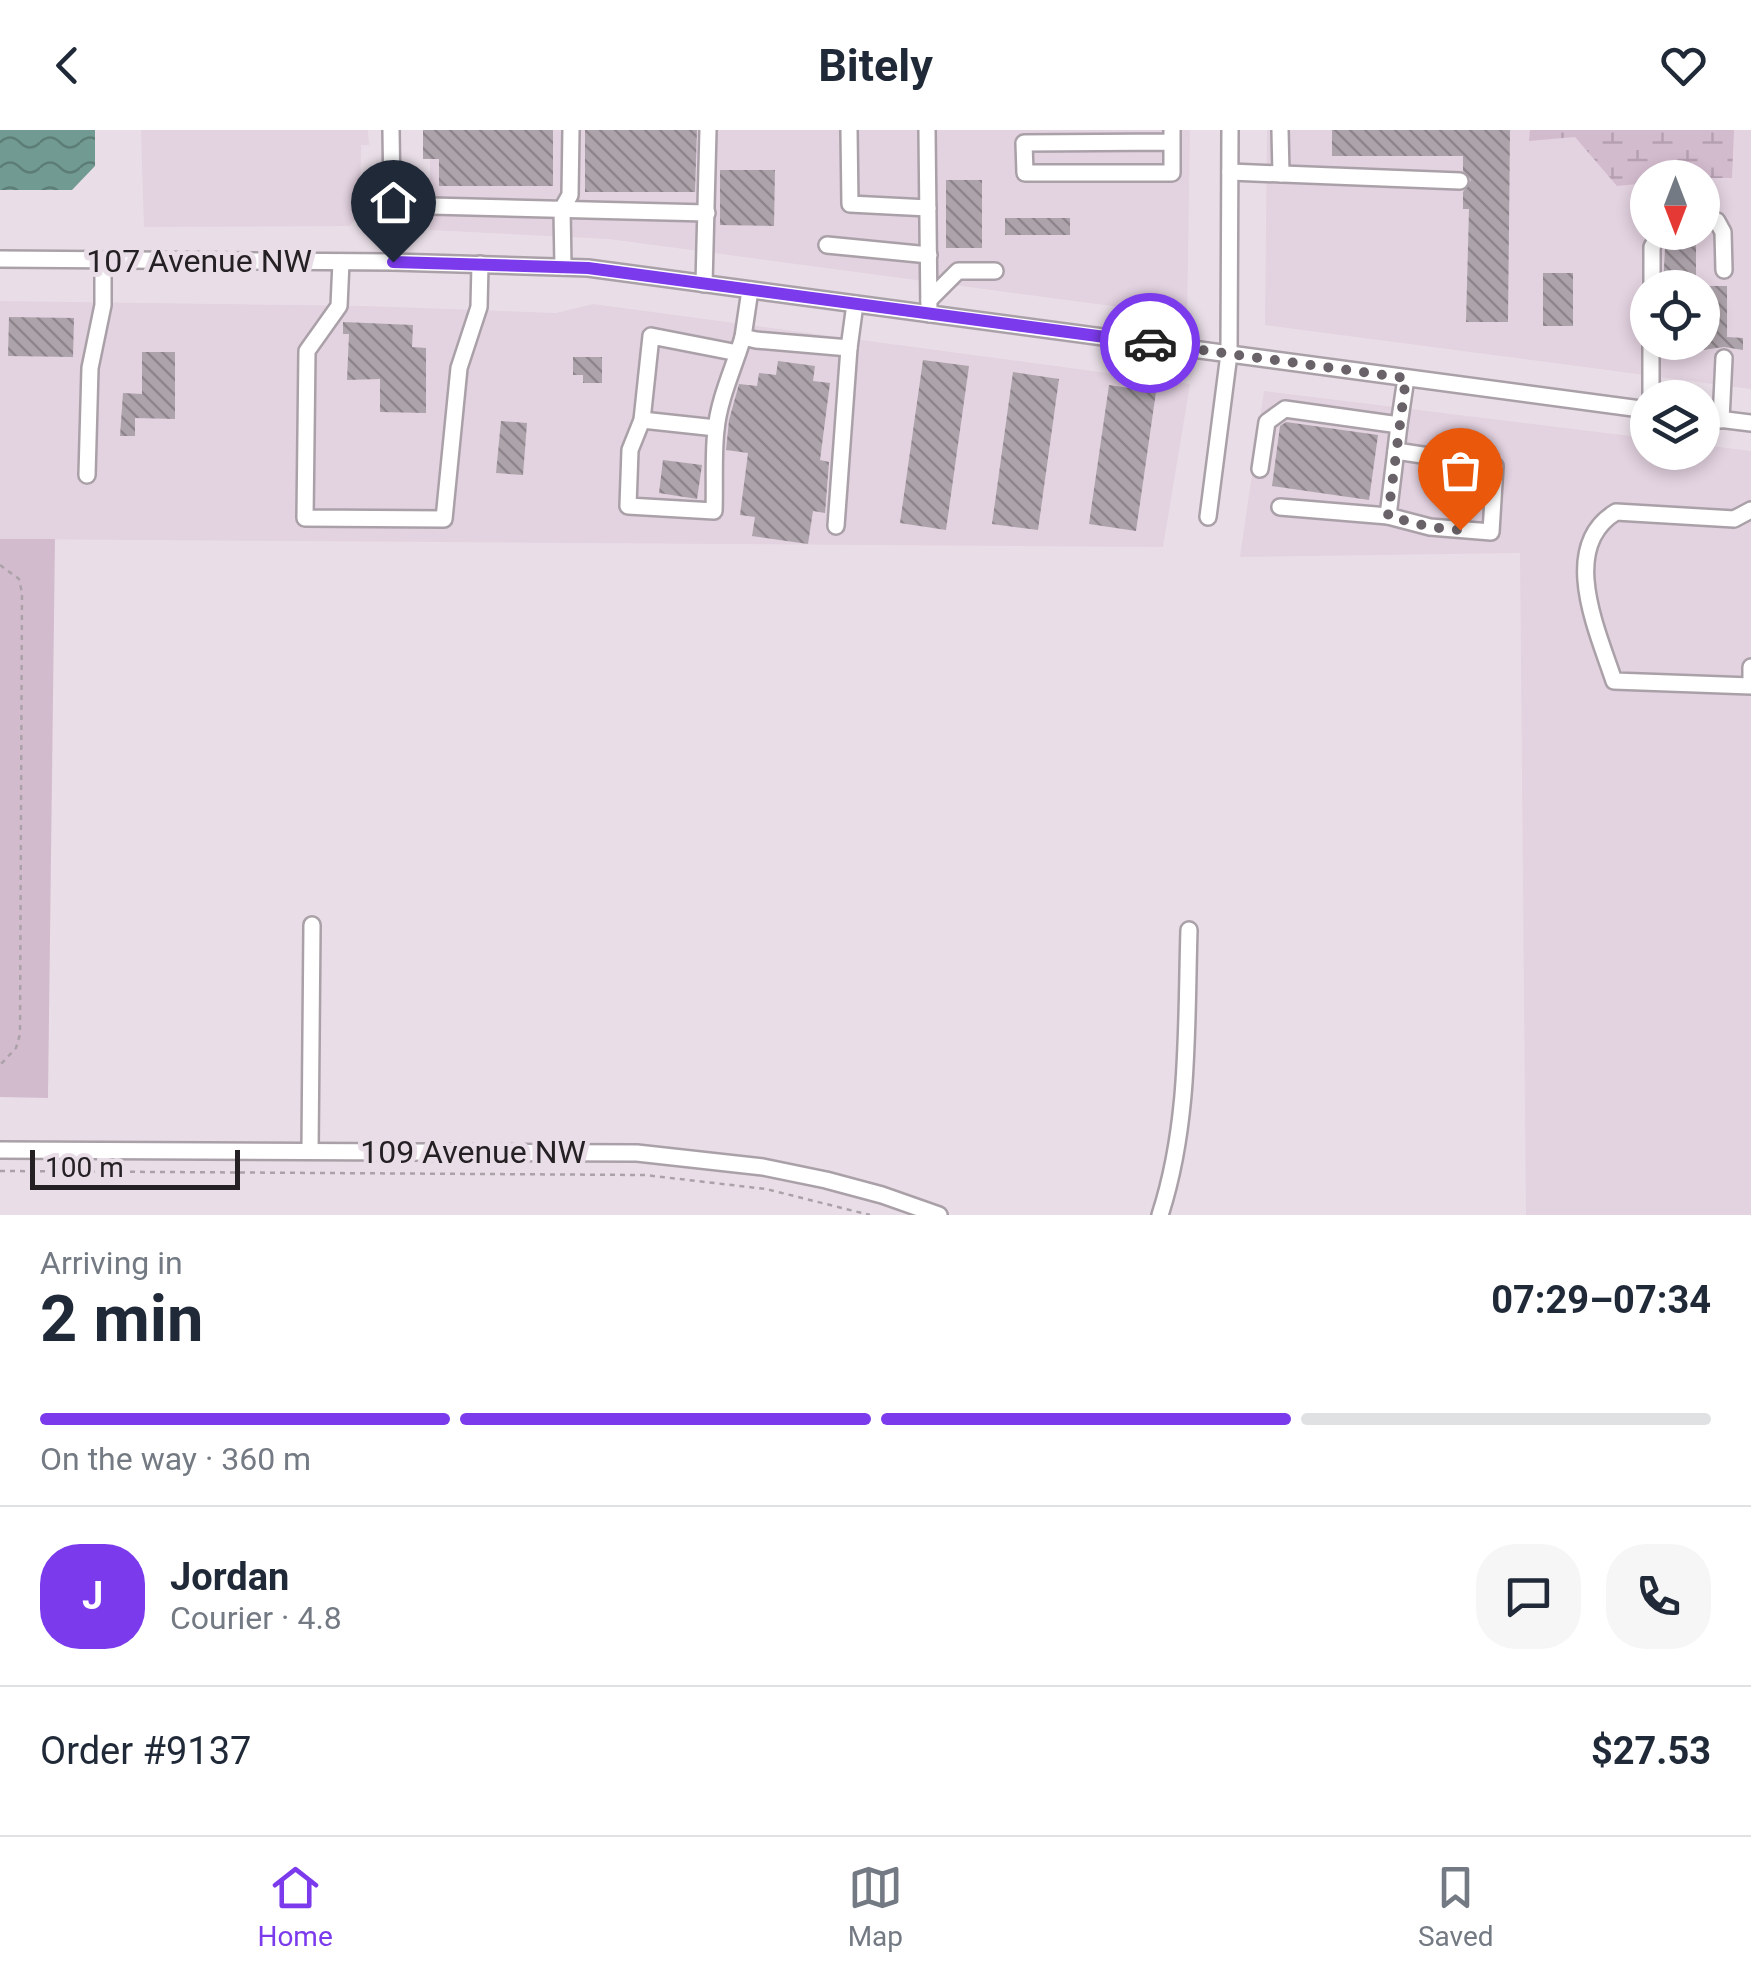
<!DOCTYPE html>
<html lang="en">
<head>
<meta charset="utf-8">
<style>
	:root { --surface:#fff; --page:#f6f6f7; --text:#1f2937; --muted:#747a83; --line:#e0e1e3; --accent:#7c3aed }
	body { margin:0; font-family:Roboto,sans-serif; background:var(--page); color:var(--text); height:100vh; display:flex; flex-direction:column; font-size:38px; white-space:nowrap }
	* { box-sizing:border-box; margin:0 }
	p { font-size:32px; color:var(--muted) }
	.icon { flex:none; width:55px; height:55px; fill:none; stroke:currentColor; stroke-width:2; stroke-linecap:round; stroke-linejoin:round }
	.map { position:relative; height:1085px; overflow:hidden }
	.details { display:flex; flex-direction:column; background:var(--surface); flex:1 }
	.details>* { flex:none }
	.needle { width:65px; rotate:180deg }
	.controls { position:absolute; left:1630px; top:30px; display:grid; gap:20px }
	.controls a { display:grid; place-items:center; width:90px; height:90px; border-radius:50%; background:var(--surface); box-shadow:0 5px 15px #0003; font-size:50px }
	.scale { position:absolute; left:30px; bottom:25px; width:210px; box-sizing:border-box; padding-left:10px; border:5px solid #242023; border-top:0; font-size:28px; line-height:35px; white-space:nowrap; color:#242023; -webkit-text-stroke:8px #e9dee7; paint-order:stroke }
	.pin { position:absolute; display:grid; place-items:center; width:85px; height:85px; color:#fff; margin:-102px -42px; border-radius:50% 50% 50% 0; rotate:-45deg; box-shadow:0 0 10px #0007 }
	.pin .icon { rotate:45deg }
	.courier { position:absolute; display:grid; place-items:center; width:100px; height:100px; margin:-50px; border:8px solid #7c3aed; border-radius:50%; background:#fff; color:#222; box-shadow:0 2px 12px #0007 }
	.headline em { font-style:normal; font-weight:700 }
	.headline div { display:flex; flex-direction:column-reverse }
	.headline { display:flex; align-items:center; justify-content:space-between; height:170px; padding:0 40px }
	h1 { font-size:65px; font-weight:700; line-height:75px }
	.bar { display:grid; grid-template-columns:repeat(4,1fr); gap:15px 10px; align-content:center; height:120px; padding:0 40px }
	.bar i { height:12px; border-radius:8px; background:var(--line) }
	.bar .selected { background:var(--accent) }
	.bar p { grid-column:span 4 }
	.line { display:flex; align-items:center; gap:25px; padding:0 40px; border-top:2px solid var(--line) }
	.line div { flex:1 }
	.round { display:grid; place-items:center; flex:none; width:105px; height:105px; border-radius:40px; background:var(--page) }
	header { display:flex; justify-content:space-between; align-items:center; height:130px; padding:0 40px; background:var(--surface); font-size:45px; font-weight:700 }
	.tabs { display:flex; justify-content:space-around; align-items:center; height:140px; border-top:2px solid var(--line); background:var(--surface); font-size:28px; color:var(--muted) }
	.tabs a { display:grid; justify-items:center; gap:5px }
	.tabs .selected { color:var(--accent) }
	.map>svg:first-child { display:block }
</style>
</head>
<body>
<header><svg class="icon" aria-label="back" viewBox="0 0 24 24"><path d="M15 5l-7 7 7 7"/></svg>Bitely<svg class="icon" aria-label="heart" viewBox="0 0 24 24"><path d="M12 20l-8-8c-3-5 5-10 8-4 3-6 11-1 8 4z"/></svg></header>
<div class="map">
<svg width="1751" height="1085" viewBox="0 0 1751 1085">
	<defs>
		<pattern id="wetland-marsh" width="20" height="14" patternUnits="userSpaceOnUse" patternTransform="scale(2.5)"><rect width="20" height="14" fill="#d3bbce"/><path d="M1 5h8M5 5V1M11 12h8M15 12V8" fill="none" stroke="#b5a0b1"/></pattern>
		<pattern id="water-waves" width="16" height="10" patternUnits="userSpaceOnUse" patternTransform="scale(2.5)"><rect width="16" height="10" fill="#719b92"/><path d="M0 5q4-4 8 0t8 0" fill="none" stroke="#5d7e77"/></pattern>
		<pattern id="building-back-hatch" width="6" height="6" patternUnits="userSpaceOnUse" patternTransform="scale(2.5)"><rect width="6" height="6" fill="#ada4ab"/><path d="M-1 5l2 2M0 0l6 6M5-1l2 2" fill="none" stroke="#8d858b"/></pattern>
	</defs>
	<rect width="100%" height="100%" fill="#e9dee7"/>
	<g fill="#e3d2e0" fill-rule="evenodd">
		<path d="M141,0H368L369,15H361L360,85L349,96L144,97Z"/>
		<path d="M430,0H1190L1187,186L609,109L430,100Z"/>
		<path d="M1267,0H1751V259L1265,195ZM1648,48H1702V102H1648ZM1648,158H1702V212H1648Z"/>
		<path d="M0,171L365,176L556,183L593,174L1190,254L1163,417L0,409Z"/>
		<path d="M1264,261L1647,308L1648,322H1702L1703,315L1751,321V1085H1526L1520,423L1240,427Z"/>
	</g>
	<path fill="url(#wetland-marsh)" d="M1530,0H1734L1732,48H1648L1647,53L1617,56L1575,7L1529,11Z"/>
	<path fill="#d3bbce" d="M0,409H55L48,968L0,967Z"/>
	<path fill="url(#water-waves)" d="M0,0H95V36L72,60H0Z"/>
	<g fill="url(#building-back-hatch)">
		<path d="M423,0H553V56H439V29H423Z"/>
		<path d="M585,0H697L695,62H585Z"/>
		<path d="M1332,0H1510L1508,192H1466L1469,79H1463V62L1471,50L1463,41V26H1332Z"/>
		<path d="M720,40H775L774,96L720,95Z"/>
		<rect x="946" y="50" width="36" height="68"/>
		<rect x="1005" y="88" width="65" height="17"/>
		<path d="M1678,104H1696V158H1663L1665,118H1678Z"/>
		<rect x="1543" y="143" width="30" height="53"/>
		<path d="M1702,156H1727V207L1743,208V220L1724,217L1702,220Z"/>
		<path d="M9,187L74,188L73,227L8,226Z"/>
		<path d="M343,192L413,195L412,217L426,218V283L380,282V249L347,250L349,204H343Z"/>
		<path d="M142,222H175V289L135,288V306H120L123,263L142,264Z"/>
		<path d="M573,227H602V253H583V245H573Z"/>
		<path d="M923,230L969,236L946,400L900,393Z"/>
		<path d="M778,231L815,236L813,251L830,253L820,330L829,332L825,383L813,381L808,414L752,406L755,387L740,385L748,323L726,320L729,290L739,254L757,256L759,243L776,245Z"/>
		<path d="M1013,242L1059,249L1038,400L992,394Z"/>
		<path d="M1109,255L1156,262L1136,401L1089,394Z"/>
		<path d="M501,291L527,293L523,345L496,343Z"/>
		<path d="M1286,292L1378,305L1369,370L1272,356L1280,296Z"/>
		<path d="M663,330L702,335L697,369L659,363Z"/>
	</g>
	<g fill="none" stroke-linecap="round" stroke-linejoin="round">
		<defs>
			<g id="minor">
				<path d="M391,0L393,132"/>
				<path d="M849,0L850,74L928,78"/>
				<path d="M927,0L929,184"/>
				<path d="M1172,0V43H1025L1024,13L1172,12"/>
				<path d="M1280,0L1281,44"/>
				<path d="M1230,42L1460,51"/>
				<path d="M392,75L707,83"/>
				<path d="M1702,87L1717,91L1723,102L1724,140"/>
				<path d="M827,115L929,125"/>
				<path d="M0,129L393,132L588,138L1648,280"/>
				<path d="M341,132L339,176L307,221L305,388L444,389L459,238L479,177L480,134"/>
				<path d="M563,137L562,79L570,65L571,0"/>
				<path d="M704,154L708,0"/>
				<path d="M1652,158V117L1660,102"/>
				<path d="M750,160L743,207L756,210L849,218L855,174"/>
				<path d="M929,170L958,141H995"/>
				<path d="M738,223L651,206L642,290L630,320L628,376L714,381C715,354 713,326 716,300C719,268 734,238 743,207"/>
				<path d="M1651,268V212"/>
				<path d="M1702,287L1751,293"/>
				<path d="M642,290L716,298"/>
				<path d="M1721,290L1724,228"/>
				<path d="M1260,339L1267,292L1285,279L1399,295L1406,248"/>
				<path d="M87,345L90,238L103,175V130"/>
				<path d="M1280,377L1388,386L1399,295"/>
				<path d="M1751,380L1734,389L1616,382C1558,417 1598,502 1614,551L1751,556V537"/>
				<path d="M1388,386L1430,397L1491,402L1495,336L1396,321"/>
				<path d="M1208,387L1229,224L1230,0"/>
				<path d="M836,396L849,218"/>
				<path d="M0,1020L637,1023L763,1037L826,1050L882,1065L939,1085"/>
				<path d="M310,1021L312,795"/>
				<path d="M1160,1085C1190,993 1186,896 1189,800"/>
			</g>
		</defs>
		<use href="#minor" stroke="#aaa1a8" stroke-width="20"/>
		<g stroke="#aba2a9" stroke-width="2.5" stroke-dasharray="5 5" stroke-linecap="butt">
			<path d="M0,435L19,449L22,463L20,904L16,918L0,935"/>
			<path d="M0,1041L645,1045L766,1059L870,1085"/>
		</g>
		<use href="#minor" stroke="#fff" stroke-width="15"/>
	</g>
	<g fill="none" stroke-linecap="round" stroke-linejoin="round">
		<path stroke="#696268" stroke-width="10" stroke-dasharray="0 18" d="M1150,213L1406,248L1388,386L1430,397L1460,400"/>
		<path stroke="#7c3aed" stroke-width="12" d="M393,132L588,138L1150,213"/>
	</g>
	<g text-anchor="middle" dominant-baseline="central" stroke-width="10" stroke-linejoin="round" paint-order="stroke">
		<g font-size="32" fill="#242023" stroke="#e9dee7">
			<text x="199" y="131">107 Avenue NW</text>
			<text x="473" y="1022">109 Avenue NW</text>
		</g>
	</g>
</svg>
<div class="controls">
<a><svg class="needle" viewBox="-14 -14 28 28"><path d="M0-13l5 13h-10z" fill="#e53935"/><path d="M0 13l5-13h-10z" fill="#747a83"/></svg></a>
<a><svg class="icon" aria-label="locate" viewBox="0 0 24 24"><circle cx="12" cy="12" r="6"/><path d="M12 2v4M12 18v4M2 12h4M18 12h4"/></svg></a>
<a><svg class="icon" aria-label="layers" viewBox="0 0 24 24"><path d="M12 4l9 5-9 5-9-5zM3 14l9 5 9-5"/></svg></a>
</div>
<div class="scale">100 m</div>
<div class="pin" style="left:1460px;top:400px;background:#ea580c"><svg class="icon" aria-label="bag" viewBox="0 0 24 24"><path d="M5 8h14l-1 12H6zM9 8a3 3 0 0 1 6 0"/></svg></div>
<div class="pin" style="left:393px;top:132px;background:#1f2937"><svg class="icon" aria-label="home" viewBox="0 0 24 24"><path d="M3 11l9-7 9 7M6 9v11h12V9"/></svg></div>
<div class="courier" style="left:1150px;top:213px"><svg class="icon" aria-label="car" viewBox="0 0 24 24"><path d="M5 17H2v-5l4-1 3-4h7l3 4 3 1v5h-3M9 17h6M6 11h13"/><circle cx="7" cy="17" r="2"/><circle cx="17" cy="17" r="2"/></svg></div>
</div>
<section class="details">
<div class="headline"><div><h1>2 min</h1><p>Arriving in</p></div><em>07:29–07:34</em></div>
<div class="bar"><i class="selected"></i><i class="selected"></i><i class="selected"></i><i></i><p>On the way · 360 m</p></div>
<div class="line" style="height:180px"><b class="round" style="background:var(--accent);color:#fff">J</b><div><b>Jordan</b><p>Courier · 4.8</p></div><a class="round"><svg class="icon" aria-label="chat" viewBox="0 0 24 24"><path d="M4 5h16v11H9l-5 4z"/></svg></a><a class="round"><svg class="icon" aria-label="phone" viewBox="0 0 24 24"><path d="M5 4h4l2 5-3 2q2 4 5 5l2-3 5 2v4C11 20 4 13 5 4z"/></svg></a></div>
<div class="line" style="height:130px"><div>Order #9137</div><b>$27.53</b></div>
</section>
<nav class="tabs">
<a class="selected"><svg class="icon" aria-label="home" viewBox="0 0 24 24"><path d="M3 11l9-7 9 7M6 9v11h12V9"/></svg>Home</a>
<a><svg class="icon" aria-label="map" viewBox="0 0 24 24"><path d="M3 6l6-2 6 2 6-2v14l-6 2-6-2-6 2zM9 4v14M15 6v14"/></svg>Map</a>
<a><svg class="icon" aria-label="saved" viewBox="0 0 24 24"><path d="M7 4h10v16l-5-4-5 4z"/></svg>Saved</a>
</nav>
</body>
</html>
